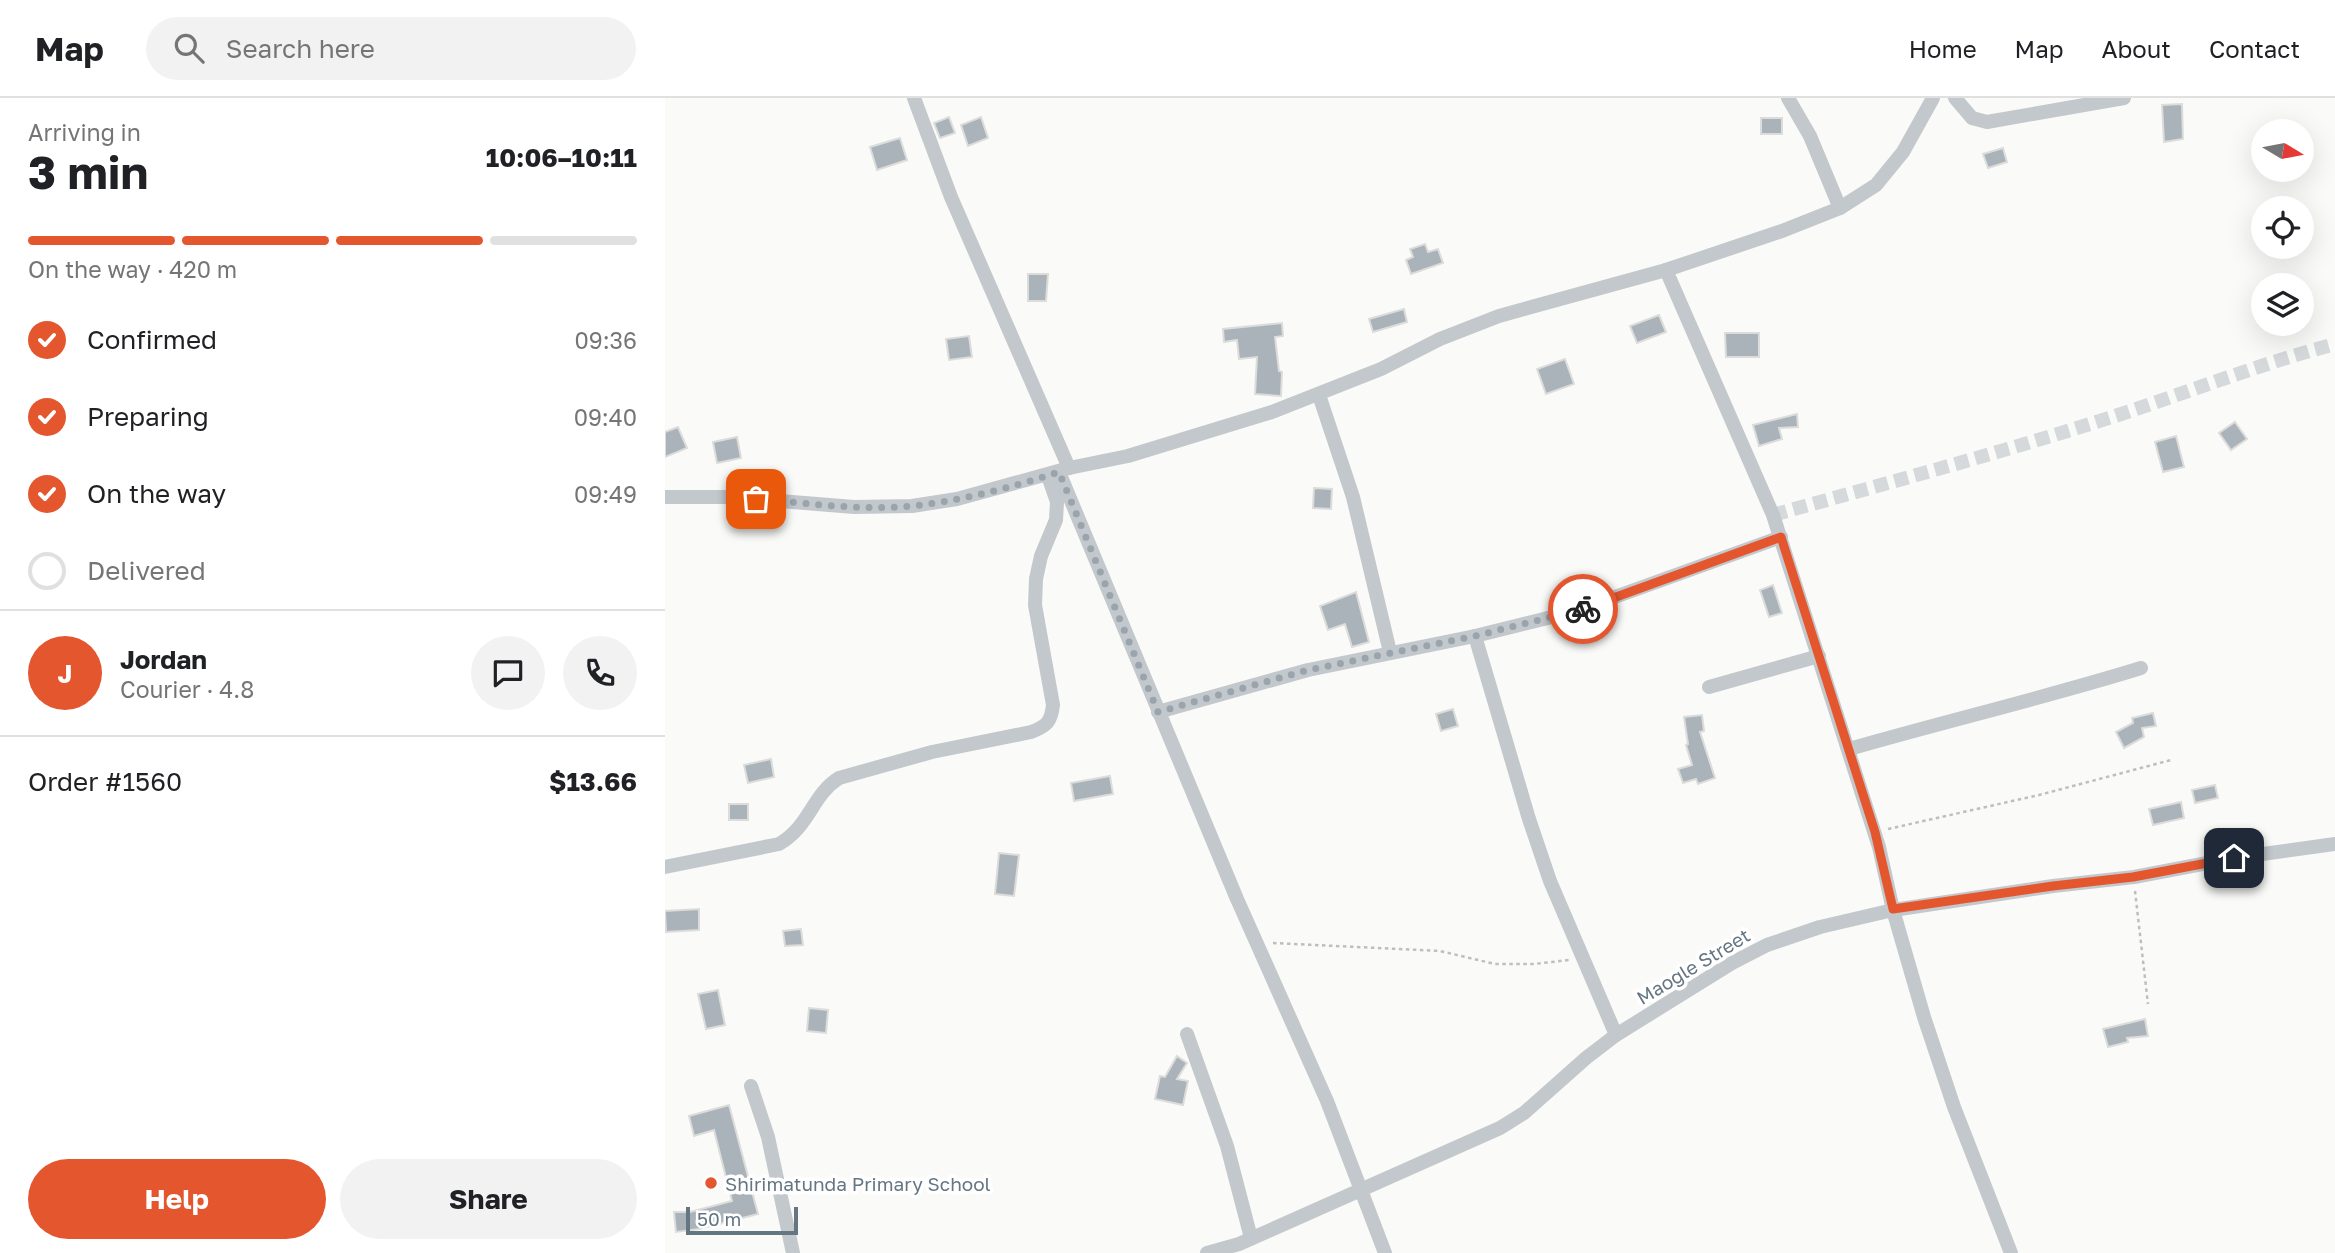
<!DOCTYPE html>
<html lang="en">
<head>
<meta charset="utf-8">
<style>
	:root { --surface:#fff; --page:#f2f2f2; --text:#202124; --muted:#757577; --line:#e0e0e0; --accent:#e4572e }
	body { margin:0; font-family:"Golos Text",sans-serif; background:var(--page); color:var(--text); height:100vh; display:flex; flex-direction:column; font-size:26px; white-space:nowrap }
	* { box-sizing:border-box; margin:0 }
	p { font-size:23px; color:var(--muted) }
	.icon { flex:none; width:38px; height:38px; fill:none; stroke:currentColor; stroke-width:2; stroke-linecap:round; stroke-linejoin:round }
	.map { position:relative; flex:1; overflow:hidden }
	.drawer { display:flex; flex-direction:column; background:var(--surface); width:665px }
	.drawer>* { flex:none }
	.needle { width:46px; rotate:100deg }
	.fabs { position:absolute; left:1586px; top:21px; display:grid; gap:14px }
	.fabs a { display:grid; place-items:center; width:63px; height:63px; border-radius:50%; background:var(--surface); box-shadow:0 7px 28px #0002; font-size:35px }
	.scale { position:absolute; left:21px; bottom:18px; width:112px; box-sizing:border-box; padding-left:7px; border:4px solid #657683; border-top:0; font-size:19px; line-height:24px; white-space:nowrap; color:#657683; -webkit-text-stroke:5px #fff; paint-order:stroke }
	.pin { position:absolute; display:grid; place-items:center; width:60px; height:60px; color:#fff; margin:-30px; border-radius:14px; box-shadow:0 4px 10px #0006 }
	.courier { position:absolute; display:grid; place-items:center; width:70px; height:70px; margin:-35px; border:5px solid #e4572e; border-radius:50%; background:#fff; color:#222; box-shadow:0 2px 9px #0007 }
	.overview em { font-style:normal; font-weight:700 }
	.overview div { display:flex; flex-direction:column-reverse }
	.overview { display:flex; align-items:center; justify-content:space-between; height:119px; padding:0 28px }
	h1 { font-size:46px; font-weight:700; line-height:52px }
	.bar { display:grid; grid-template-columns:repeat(4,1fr); gap:10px 7px; align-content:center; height:84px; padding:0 28px }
	.bar i { height:9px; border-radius:5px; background:var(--line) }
	.bar .on { background:var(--accent) }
	.bar p { grid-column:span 4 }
	.line { display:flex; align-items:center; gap:18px; padding:0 28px; border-top:2px solid var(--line) }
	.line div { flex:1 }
	.round { display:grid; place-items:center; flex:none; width:74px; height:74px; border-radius:37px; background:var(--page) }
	ol { padding:0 28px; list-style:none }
	li { display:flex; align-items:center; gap:21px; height:77px }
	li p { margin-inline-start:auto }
	li .icon { padding:7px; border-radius:50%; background:var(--accent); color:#fff; stroke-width:4 }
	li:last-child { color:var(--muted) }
	li i { width:38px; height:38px; border:4px solid var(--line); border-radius:50% }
	.primary-button { display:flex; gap:14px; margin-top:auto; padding:14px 28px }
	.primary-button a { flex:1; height:80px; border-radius:42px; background:var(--accent); color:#fff; font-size:28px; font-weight:700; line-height:80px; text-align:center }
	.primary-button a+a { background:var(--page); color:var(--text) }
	header { display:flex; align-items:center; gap:42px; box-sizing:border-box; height:98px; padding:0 35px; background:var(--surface); border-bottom:2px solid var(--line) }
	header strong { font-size:33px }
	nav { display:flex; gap:38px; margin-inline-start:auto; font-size:24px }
	.search { width:490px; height:63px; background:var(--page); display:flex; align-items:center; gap:18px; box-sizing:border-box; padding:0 24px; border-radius:38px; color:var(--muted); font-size:26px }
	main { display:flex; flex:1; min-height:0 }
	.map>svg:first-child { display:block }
</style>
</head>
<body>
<header>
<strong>Map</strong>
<div class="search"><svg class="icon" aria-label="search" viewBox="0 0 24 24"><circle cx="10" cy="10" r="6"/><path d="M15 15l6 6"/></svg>Search here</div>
<nav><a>Home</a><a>Map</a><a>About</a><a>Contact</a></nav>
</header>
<main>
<section class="drawer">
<div class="overview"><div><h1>3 min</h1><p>Arriving in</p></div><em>10:06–10:11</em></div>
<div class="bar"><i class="on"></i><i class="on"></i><i class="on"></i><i></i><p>On the way · 420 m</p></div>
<ol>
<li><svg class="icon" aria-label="check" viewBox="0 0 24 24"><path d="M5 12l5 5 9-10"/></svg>Confirmed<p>09:36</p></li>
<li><svg class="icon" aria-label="check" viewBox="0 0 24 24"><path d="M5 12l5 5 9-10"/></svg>Preparing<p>09:40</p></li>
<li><svg class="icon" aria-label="check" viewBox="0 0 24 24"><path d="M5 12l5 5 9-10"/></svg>On the way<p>09:49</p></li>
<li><i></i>Delivered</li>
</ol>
<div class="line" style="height:126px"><b class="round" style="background:var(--accent);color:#fff">J</b><div><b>Jordan</b><p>Courier · 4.8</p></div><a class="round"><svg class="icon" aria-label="chat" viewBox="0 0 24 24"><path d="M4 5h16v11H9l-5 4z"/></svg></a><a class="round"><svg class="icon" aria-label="phone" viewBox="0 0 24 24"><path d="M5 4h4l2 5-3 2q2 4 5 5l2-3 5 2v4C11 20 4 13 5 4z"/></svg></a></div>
<div class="line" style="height:91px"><div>Order #1560</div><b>$13.66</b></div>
<div class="primary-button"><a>Help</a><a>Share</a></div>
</section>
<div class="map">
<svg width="1670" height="1155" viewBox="0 0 1670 1155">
	<rect width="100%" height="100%" fill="#fafaf8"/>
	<g fill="#aab3b9" stroke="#dcdcda" stroke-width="2">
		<path d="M1517,6L1518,41L1499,44L1497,7Z"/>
		<path d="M284,19L290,35L275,40L269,25Z"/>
		<path d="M316,19L323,40L303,48L296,27Z"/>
		<rect x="1096" y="20" width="21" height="16"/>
		<path d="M235,40L242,62L212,72L205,49Z"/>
		<path d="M1338,50L1342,64L1323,70L1318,56Z"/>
		<path d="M760,146L763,154L773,151L778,165L746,176L741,162L748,159L745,151Z"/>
		<path d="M363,176H383L381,203H363Z"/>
		<path d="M739,211L742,224L708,234L704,221Z"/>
		<path d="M994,217L1001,234L972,245L965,228Z"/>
		<path d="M617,225L618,238L610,239L614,273L617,274L616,298L590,296L592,259L574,261L572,242L559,244L558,231Z"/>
		<path d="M1060,235H1094V259H1061Z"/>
		<path d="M304,238L307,259L284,262L281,241Z"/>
		<path d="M900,261L909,286L881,296L872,271Z"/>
		<path d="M1132,316L1133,329L1114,330L1117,341L1094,348L1088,327Z"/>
		<path d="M1570,324L1582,341L1566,352L1554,335Z"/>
		<path d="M13,329L22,350L0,359V334Z"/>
		<path d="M1511,338L1519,369L1498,374L1490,344Z"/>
		<path d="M72,339L76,360L52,365L48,344Z"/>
		<path d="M649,390L667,391L666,411L648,410Z"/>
		<path d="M1108,487L1117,515L1104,519L1095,492Z"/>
		<path d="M691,494L704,544L687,549L680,526L663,532L655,508Z"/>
		<path d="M788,611L793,628L776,633L771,616Z"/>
		<path d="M1488,615L1491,628L1477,630L1479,639L1459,650L1451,634L1468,625L1467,620Z"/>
		<path d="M1037,617L1039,633L1035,634L1050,680L1033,686L1031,681L1018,685L1013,671L1027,667L1021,647L1023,646L1019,619Z"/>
		<path d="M106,661L109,679L83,685L79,667Z"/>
		<path d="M445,678L448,696L409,703L406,685Z"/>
		<path d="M1550,687L1553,700L1530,705L1527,692Z"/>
		<path d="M1516,704L1519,720L1488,727L1484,711Z"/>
		<rect x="64" y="706" width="19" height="16"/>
		<path d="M334,755L354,757L349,798L330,796Z"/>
		<path d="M34,811V832L1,834L0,813Z"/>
		<path d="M136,831L138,847L120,848L118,833Z"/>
		<path d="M53,892L60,927L41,931L33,896Z"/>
		<path d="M144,910L163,912L161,935L142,933Z"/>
		<path d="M1480,921L1483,938L1462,940L1463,944L1443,949L1438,931Z"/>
		<path d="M512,958L522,965L512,981L523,983L518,1007L490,1001L495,978L500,979Z"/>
		<path d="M64,1007L93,1116L34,1131L11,1134L9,1114H25L67,1103L49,1032L29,1038L24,1018Z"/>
	</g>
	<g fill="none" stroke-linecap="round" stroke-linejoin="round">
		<path stroke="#d5d9db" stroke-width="14" stroke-dasharray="14 7" stroke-linecap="butt" d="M1108,417C1222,385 1335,355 1447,319C1521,295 1594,266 1670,246"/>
		<g stroke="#bbbfc2" stroke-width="2.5" stroke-dasharray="3.5 3.5" stroke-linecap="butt">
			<path d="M1223,731L1374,697L1506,662"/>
			<path d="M1470,793L1483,906"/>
			<path d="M608,845L775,853L830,866H869L904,862"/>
		</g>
		<g stroke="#c3c8cc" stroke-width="14">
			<path d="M249,0L286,99L404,370"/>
			<path d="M1123,0L1145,38L1175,110"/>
			<path d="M1290,0L1307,20L1322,24L1459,0"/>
			<path d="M1001,172L1108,417L1214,749L1228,812L1259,919L1289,1009L1346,1155"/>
			<path d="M654,297L688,399L725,554"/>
			<path d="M394,374L572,801L662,1003L720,1155"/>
			<path d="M0,399H66L189,409L247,408L292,401L404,370L463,358L607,314L716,271L775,241L834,218L1001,172L1117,133L1175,110L1211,87L1238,54L1268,0"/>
			<path d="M810,538L864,721L885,783L951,937"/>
			<path d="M1044,589L1154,558"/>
			<path d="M493,614L643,572L810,538L911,513L1116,439"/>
			<path d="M1184,651C1281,623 1379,600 1476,570"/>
			<path d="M0,769L114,746C145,728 147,697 174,680L267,654L366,634C382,628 386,624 388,607L370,507L371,481L376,458L391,422L392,404L383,378"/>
			<path d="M522,936L562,1048L586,1140"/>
			<path d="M86,988L103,1039L128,1155"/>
			<path d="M542,1155L574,1146L835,1030L859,1015L921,960L951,937L1067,865L1102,847L1155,829L1228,812L1388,788L1469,779L1569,760L1670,746"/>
		</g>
	</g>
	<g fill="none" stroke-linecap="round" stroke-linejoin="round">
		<path stroke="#99a4ac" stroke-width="7" stroke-dasharray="0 12.6" d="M91,401C142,405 195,413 247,408C296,403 348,389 394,374L493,614L643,572L810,538L918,511"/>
		<path stroke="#e4572e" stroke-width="9" d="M918,511L1116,439L1210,734L1228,811L1388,788L1468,779L1569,760"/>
	</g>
	<circle fill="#e4572e" stroke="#fff" stroke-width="2.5" cx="46" cy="1085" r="7"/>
	<g text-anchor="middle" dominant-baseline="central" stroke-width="7" stroke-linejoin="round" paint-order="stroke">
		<g font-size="19" fill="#657683" stroke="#fff">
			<text transform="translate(1028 868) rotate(-31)">Maogle Street</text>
		</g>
		<g font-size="19" fill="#657683" stroke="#fff" text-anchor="start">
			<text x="60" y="1085">Shirimatunda Primary School</text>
		</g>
	</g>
</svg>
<div class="fabs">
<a><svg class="needle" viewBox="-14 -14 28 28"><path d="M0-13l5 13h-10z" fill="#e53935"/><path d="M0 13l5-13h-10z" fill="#757577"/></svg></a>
<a><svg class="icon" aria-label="locate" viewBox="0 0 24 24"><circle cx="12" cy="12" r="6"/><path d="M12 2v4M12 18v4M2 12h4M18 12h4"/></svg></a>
<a><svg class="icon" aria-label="layers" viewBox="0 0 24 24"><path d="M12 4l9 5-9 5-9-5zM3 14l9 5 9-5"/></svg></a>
</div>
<div class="scale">50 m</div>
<div class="pin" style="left:91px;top:401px;background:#ea580c"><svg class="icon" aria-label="bag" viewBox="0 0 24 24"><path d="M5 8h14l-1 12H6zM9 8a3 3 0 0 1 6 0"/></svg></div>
<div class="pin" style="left:1569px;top:760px;background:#1f2937"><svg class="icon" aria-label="home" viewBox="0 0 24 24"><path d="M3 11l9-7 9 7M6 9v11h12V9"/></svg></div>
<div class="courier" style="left:918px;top:511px"><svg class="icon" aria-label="bike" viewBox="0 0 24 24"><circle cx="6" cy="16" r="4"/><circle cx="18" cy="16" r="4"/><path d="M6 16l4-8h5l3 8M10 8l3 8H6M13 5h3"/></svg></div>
</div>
</main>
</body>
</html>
